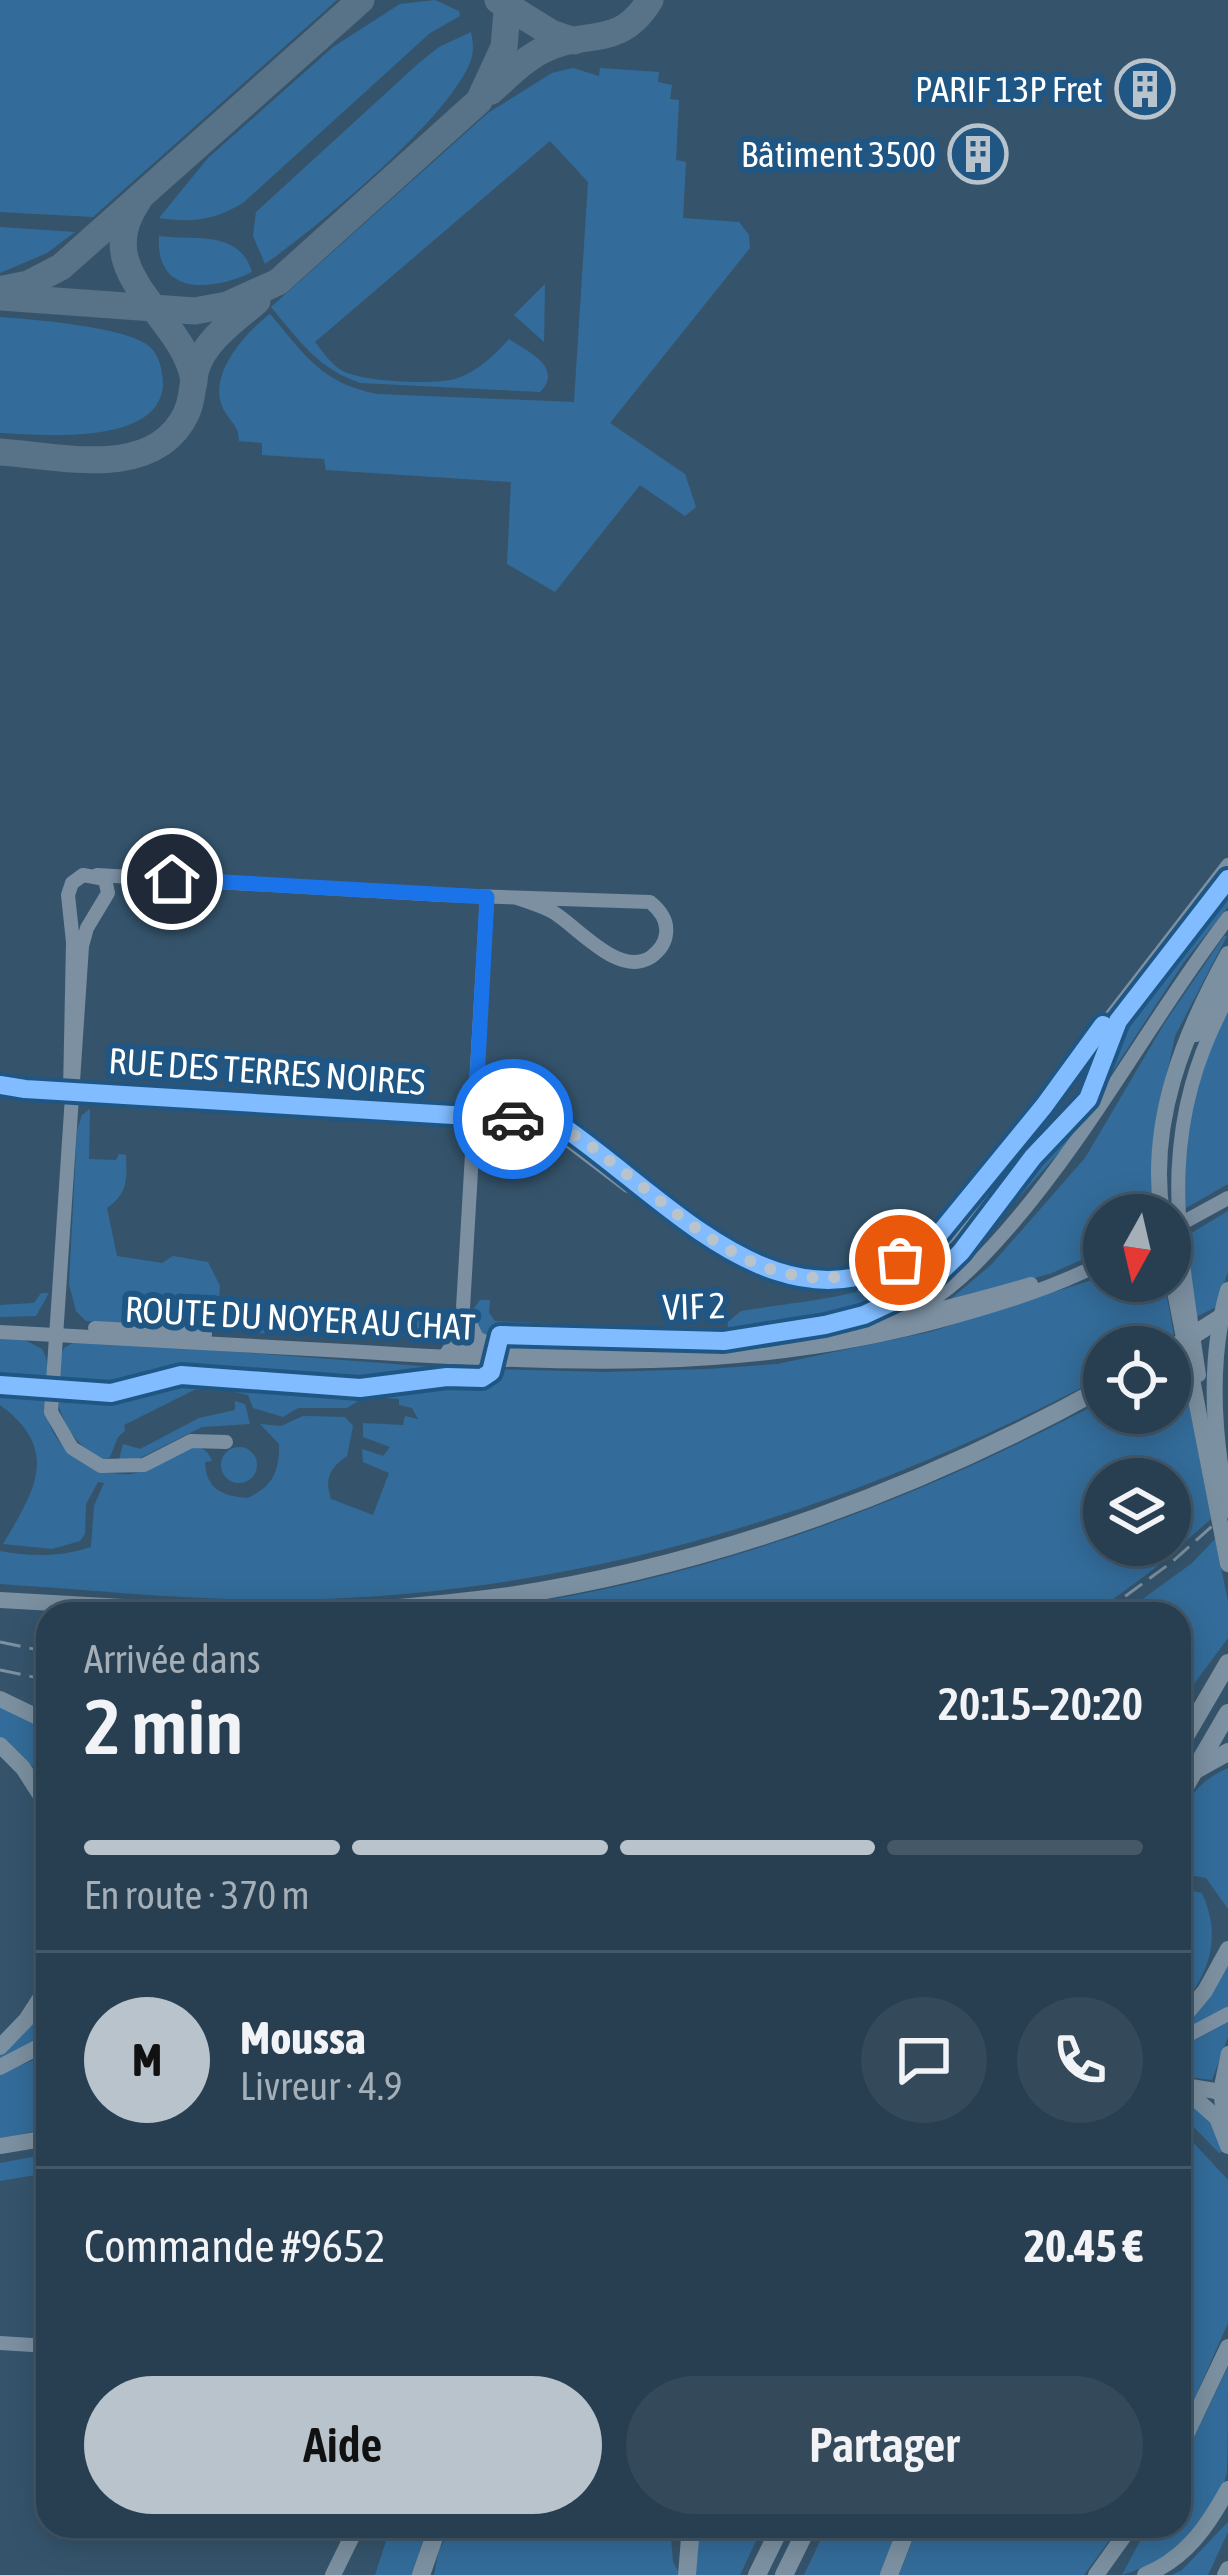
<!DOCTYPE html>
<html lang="fr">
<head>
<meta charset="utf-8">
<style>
	:root { --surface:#283f51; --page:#344a5b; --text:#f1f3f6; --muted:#a5afb7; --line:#445868; --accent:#b8c3cc }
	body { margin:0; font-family:"Asap Condensed",sans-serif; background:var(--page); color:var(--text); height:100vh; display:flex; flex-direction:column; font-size:45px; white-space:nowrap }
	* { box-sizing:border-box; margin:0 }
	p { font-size:39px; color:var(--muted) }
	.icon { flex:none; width:66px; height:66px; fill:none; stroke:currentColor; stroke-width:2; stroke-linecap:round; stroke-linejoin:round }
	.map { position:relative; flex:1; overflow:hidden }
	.drawer { position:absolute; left:36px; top:1602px; width:1155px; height:936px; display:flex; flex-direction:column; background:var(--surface); border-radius:36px; box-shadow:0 6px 30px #0003,0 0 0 3px var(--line) }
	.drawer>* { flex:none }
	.needle { width:78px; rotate:188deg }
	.controls { position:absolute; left:1083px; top:1194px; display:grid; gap:24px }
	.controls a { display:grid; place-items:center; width:108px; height:108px; border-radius:50%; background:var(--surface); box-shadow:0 6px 30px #0003,0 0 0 3px var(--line); font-size:60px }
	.pin { position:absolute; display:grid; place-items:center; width:102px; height:102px; color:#fff; margin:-51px; border:6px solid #fff; border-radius:50%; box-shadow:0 3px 12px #0007 }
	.courier { position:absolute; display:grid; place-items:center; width:120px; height:120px; margin:-60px; border:9px solid #1a73e8; border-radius:50%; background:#fff; color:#222; box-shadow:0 3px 15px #0007 }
	.overview em { font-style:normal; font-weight:600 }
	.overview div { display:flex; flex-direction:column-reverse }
	.overview { display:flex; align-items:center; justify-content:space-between; height:204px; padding:0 48px }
	h1 { font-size:78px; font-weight:600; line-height:90px }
	.bar { display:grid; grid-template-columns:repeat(4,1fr); gap:18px 12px; align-content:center; height:144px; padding:0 48px }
	.bar i { height:15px; border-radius:9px; background:var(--line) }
	.bar .selected { background:var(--accent) }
	.bar p { grid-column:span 4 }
	.line { display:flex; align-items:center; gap:30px; padding:0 48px; border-top:3px solid var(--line) }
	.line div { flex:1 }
	.round { display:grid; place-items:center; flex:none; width:126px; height:126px; border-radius:63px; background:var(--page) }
	.action { display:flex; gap:24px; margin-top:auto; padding:24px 48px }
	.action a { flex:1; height:138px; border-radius:72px; background:var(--accent); color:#111; font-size:48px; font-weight:600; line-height:138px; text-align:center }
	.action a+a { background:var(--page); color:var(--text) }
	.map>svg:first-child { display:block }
</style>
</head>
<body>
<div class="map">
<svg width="1228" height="2575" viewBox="0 0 1228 2575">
	<rect width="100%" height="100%" fill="#35546c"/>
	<g fill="#336c9a" fill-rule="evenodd">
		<path d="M0,0H337L93,217L0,212Z"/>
		<path d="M435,0L459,11L460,16L430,33L244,202C217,220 191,223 159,218L208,158L333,47L400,4Z"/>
		<path d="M471,32C473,42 474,50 471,60C450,118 317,227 265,264L253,236L256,212L420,62L439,47Z"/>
		<path d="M573,68L599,76L600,68L659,72L658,82L672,85L670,99L679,100L676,160L686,162L683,218L739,222L749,235L750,248L610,423L685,474L696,507L685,516L640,485L555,592L507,564L511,482L326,470L324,459L262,455V443L239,441C239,424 228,421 222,406C209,373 245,333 270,314C305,355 321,383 377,394L574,402L588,182L550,141L315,342C323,352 330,363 341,370C360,382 433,385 455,379C477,372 494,356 509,339C528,352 564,367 540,392L361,383C319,370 298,339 271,307L488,113L552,73Z"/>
		<path d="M0,227L75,232L47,253L0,273Z"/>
		<path d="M159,236C195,241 239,229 252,272C213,291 155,297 159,236Z"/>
		<path d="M545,284L544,342L514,315Z"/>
		<path d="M0,317C31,319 122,327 146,344C159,352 163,371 163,385C159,446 43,435 0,433Z"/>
		<path d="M1228,883V907L1184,962L1062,1149L963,1261L964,1264L930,1295L894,1314L863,1322L725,1342L662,1345L489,1341L477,1329L471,1312L480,1300H490L489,1313L495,1321L727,1332L728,1322L741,1311C811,1299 900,1297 953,1243C987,1207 1015,1163 1045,1124C1066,1110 1091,1086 1095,1061Z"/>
		<path d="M1224,936H1227L1175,1036L1159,1111L1154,1215H1104V1250L1052,1273L946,1303L992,1264L1085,1158L1164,1024Z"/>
		<path d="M1228,1008V1184L1181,1211L1180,1181L1197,1077Z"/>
		<path d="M90,1109L89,1159L116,1160L119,1154L126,1155C127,1180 128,1193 107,1208L117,1256L162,1263L173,1256L208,1262L220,1286L217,1321L234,1322L236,1313L242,1314V1325L238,1329L86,1321L76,1311L69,1284L77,1130L82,1115Z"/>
		<path d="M1228,1211V1272L1216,1307L1196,1317L1183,1238Z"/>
		<path d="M1104,1276V1281H1164L1174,1335L1154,1347H1104V1376C848,1511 581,1595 290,1600C194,1601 96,1590 0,1584V1551C32,1557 60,1557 91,1547L94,1506L104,1483L98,1482L86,1504L85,1534L80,1541L52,1549L3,1544C34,1492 62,1450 0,1405V1337L21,1338L42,1349C54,1369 44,1391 47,1413C51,1449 96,1478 131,1474C151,1471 172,1455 190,1445C200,1446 208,1450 212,1461L205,1462C206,1490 223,1496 247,1498C272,1488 280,1471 279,1444L260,1424L281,1426L303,1416L345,1417L353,1426L347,1456C330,1468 324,1478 331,1499L373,1515L389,1473L363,1462L362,1449L383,1456L390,1447L363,1437V1423L403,1425L405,1416L418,1419L412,1408L399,1405V1399L366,1396L347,1408H298L283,1417L253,1408L248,1395L235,1392L234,1384L194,1390L124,1425L125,1431L118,1437L110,1457L103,1460C62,1439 45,1392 64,1348L78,1340L447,1368L604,1372L708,1369L777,1364L930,1332Z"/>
		<path d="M41,1293H49L36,1316L0,1317V1305L34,1303Z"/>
		<path d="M260,1314V1325L283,1327L285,1315L458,1319L450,1345L352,1325L288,1334L255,1333L249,1323Z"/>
		<path d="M1180,1358L1211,1519L1154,1569L1093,1614H445C677,1591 900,1509 1104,1400V1413H1170V1364ZM1104,1479H1170V1545H1104Z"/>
		<path d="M235,1401L245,1404L250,1424L202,1427L134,1461L119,1460L123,1444L140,1449L199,1418L235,1410Z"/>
		<circle cx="239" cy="1465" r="18"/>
		<path d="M1215,1539L1228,1601V1638L1179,1704V1614H1122L1192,1563Z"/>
		<path d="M0,1705L48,1730V1792L38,1771L0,1738Z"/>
		<path d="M1228,1768V1909L1206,1878L1179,1873C1179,1825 1179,1789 1228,1768Z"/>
		<path d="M1179,1888L1202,1893C1222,1937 1210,1974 1179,2009Z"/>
		<path d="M1228,1965V2009L1180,2033Z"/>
		<path d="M48,2000V2035L0,2061V2052L34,2021Z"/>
		<path d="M1228,2022V2037L1212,2080L1179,2076V2048Z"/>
		<path d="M48,2054V2128L0,2139V2074Z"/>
		<path d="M1179,2100C1207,2104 1214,2128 1224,2151L1219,2153L1179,2112Z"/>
		<path d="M1179,2127L1228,2180V2323L1179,2434Z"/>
		<path d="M48,2154V2173L0,2181V2163Z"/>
		<path d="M1228,2367C1228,2396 1228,2447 1227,2473C1212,2525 1172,2560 1122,2575L1148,2526H1179V2468Z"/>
		<path d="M1228,2522V2532L1208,2575H1172L1182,2570Z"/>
		<path d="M391,2526H427L413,2575H375Z"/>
		<path d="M453,2526H670L673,2562L680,2575H434L439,2550Z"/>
		<path d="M698,2526H763L740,2575H696Z"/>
		<path d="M827,2526H904L882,2575H804Z"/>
		<path d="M918,2526H1120L1084,2575H899Z"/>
	</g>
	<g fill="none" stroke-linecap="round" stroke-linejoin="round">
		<g stroke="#587287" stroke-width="27">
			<path d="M498,0L551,33L574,41"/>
			<path d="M491,91C507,77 523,60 543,50C585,28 619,51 650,0"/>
			<path d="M138,201C86,275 186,316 194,382"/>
			<path d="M3,289L28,284L61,267L361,0"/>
			<path d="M0,297L195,311L227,305L278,282L479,101L504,47L508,0"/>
			<path d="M0,452C59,456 154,481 186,414C193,400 192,384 196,369C205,340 235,320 257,301"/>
		</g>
		<g stroke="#7c90a2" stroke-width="14">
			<path d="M97,875L443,895L650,902C660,910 668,920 666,934C665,944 659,951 651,957C619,978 578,927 553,912C542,906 529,902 517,898"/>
			<path d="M1196,1035L1228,976"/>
			<path d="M0,1085L25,1089L533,1120L562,1126C621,1166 686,1232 747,1262C819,1298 903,1273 956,1217L1228,865"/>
			<path d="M70,1092L73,942L68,895L72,883L83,875L105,879L108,893L87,928L82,946L51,1412L72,1448L101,1466L144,1465L191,1441L226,1442"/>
			<path d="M569,1141L628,1186"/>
			<path d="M1175,1227L1228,1198"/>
			<path d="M860,1284C944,1262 975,1207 1026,1143"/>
			<path d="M465,1313L477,1338L496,1347"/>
			<path d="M909,1313C947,1295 978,1263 1006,1231C1091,1134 1150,1020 1228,918"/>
			<path d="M95,1328L205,1334"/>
			<path d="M0,1332C115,1338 230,1344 345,1351C557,1364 743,1376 950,1318C1004,1303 1055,1287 1104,1262"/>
			<path d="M454,1349C525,1348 597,1356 667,1352C797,1344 906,1320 1031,1284"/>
			<path d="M446,1354L460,1334L463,1308L487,897"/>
			<path d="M1199,1375C1178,1233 1155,1131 1228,997"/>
			<path d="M1179,2040L1228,2014"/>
			<path d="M1225,2127L1220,2091L1228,2053"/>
			<path d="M0,2343L48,2346"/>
		</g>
		<g stroke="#7b90a0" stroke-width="16">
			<path d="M1162,1215C1148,1121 1184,1034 1228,954"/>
			<path d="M1170,1266L1228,1564"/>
			<path d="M1228,1290C1207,1362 1213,1438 1228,1510"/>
			<path d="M0,1600L247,1614"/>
			<path d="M0,1699L48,1722"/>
			<path d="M0,1745L23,1768L48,1807"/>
			<path d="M1179,2022L1205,1991L1228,1949"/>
			<path d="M0,2047L26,2020L48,1986"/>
			<path d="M0,2067L48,2042"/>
			<path d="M1179,2085L1228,2093"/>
			<path d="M1189,2093L1217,2118L1228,2146"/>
			<path d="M0,2146L48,2138"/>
			<path d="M1179,2450L1228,2347"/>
			<path d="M333,2575L357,2526"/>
			<path d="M1096,2575L1131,2526"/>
			<path d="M1145,2575C1186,2558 1207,2527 1228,2489"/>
			<path d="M1225,2575L1228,2569"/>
		</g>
		<g stroke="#7c91a2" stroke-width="18">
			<path d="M1170,1350L1228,1313"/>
			<path d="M337,1614C395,1608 453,1604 510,1596C718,1564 922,1488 1104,1387"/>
			<path d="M1179,1747L1228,1663"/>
			<path d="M1194,1771L1228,1752"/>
			<path d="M1179,1797L1228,1713"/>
			<path d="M421,2575L438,2526"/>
			<path d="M687,2575L691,2526"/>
			<path d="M757,2575L781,2526"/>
			<path d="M784,2575L808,2526"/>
			<path d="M889,2575L908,2526"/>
		</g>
		<g stroke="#7c91a2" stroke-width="3" stroke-dasharray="21 9" stroke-linecap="butt">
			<path d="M1101,1614L1172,1562L1228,1512"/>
			<path d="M0,1642L48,1652"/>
			<path d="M0,1670L48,1680"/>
		</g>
		<defs>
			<g id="cycleway">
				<path d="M0,1085L25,1089L533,1120L562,1126C677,1205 796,1357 940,1233L1044,1106L1103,1025"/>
				<path d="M0,1385L111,1393L181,1375L360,1388L447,1377L482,1378L491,1372L500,1335L724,1341L825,1325L864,1315L926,1286L961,1252L1033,1157L1088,1099L1118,1021L1228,879"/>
			</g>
		</defs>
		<use href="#cycleway" stroke="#1f5683" stroke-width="26"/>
		<use href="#cycleway" stroke="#80bcff" stroke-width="18"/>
	</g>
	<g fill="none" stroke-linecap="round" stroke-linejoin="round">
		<path stroke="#b8c3cc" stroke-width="12" stroke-dasharray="0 21.6" d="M513,1119C563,1121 581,1138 619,1168C708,1237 780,1313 900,1260"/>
		<path stroke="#1a73e8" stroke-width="15" d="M172,879L487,897L475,1117L513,1119"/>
	</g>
	<defs>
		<symbol id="building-ring" viewBox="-11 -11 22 22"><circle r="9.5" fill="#1f5683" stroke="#b8c3cc" stroke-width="1.5"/><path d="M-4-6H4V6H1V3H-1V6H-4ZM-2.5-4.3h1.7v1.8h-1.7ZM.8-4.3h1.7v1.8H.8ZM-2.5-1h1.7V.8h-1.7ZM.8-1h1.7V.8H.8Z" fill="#b8c3cc"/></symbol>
	</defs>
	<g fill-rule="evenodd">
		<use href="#building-ring" x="1112" y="56" width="66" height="66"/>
		<use href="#building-ring" x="945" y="121" width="66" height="66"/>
	</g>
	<g text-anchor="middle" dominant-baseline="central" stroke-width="12" stroke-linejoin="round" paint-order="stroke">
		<g font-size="36" fill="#fff" stroke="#1f5683" text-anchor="end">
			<text x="1103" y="89">PARIF 13P Fret</text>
			<text x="936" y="154">Bâtiment 3500</text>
		</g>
		<g font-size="36" fill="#fff" stroke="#1f5683">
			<text transform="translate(267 1071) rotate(4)">RUE DES TERRES NOIRES</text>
			<text transform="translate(694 1306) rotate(-2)">VIF 2</text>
			<text transform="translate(300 1318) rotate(3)">ROUTE DU NOYER AU CHAT</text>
		</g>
	</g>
</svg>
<div class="controls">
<a><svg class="needle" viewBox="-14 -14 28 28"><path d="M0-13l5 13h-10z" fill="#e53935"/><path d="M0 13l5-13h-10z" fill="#a5afb7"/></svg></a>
<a><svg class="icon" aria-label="locate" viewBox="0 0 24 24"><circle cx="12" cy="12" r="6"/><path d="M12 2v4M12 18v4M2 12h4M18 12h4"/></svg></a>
<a><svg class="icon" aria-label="layers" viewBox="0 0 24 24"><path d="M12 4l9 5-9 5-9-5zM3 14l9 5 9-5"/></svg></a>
</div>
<div class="pin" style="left:900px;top:1260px;background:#ea580c"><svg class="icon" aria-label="bag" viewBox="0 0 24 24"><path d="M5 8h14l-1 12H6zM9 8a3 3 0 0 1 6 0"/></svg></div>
<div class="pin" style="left:172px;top:879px;background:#1f2937"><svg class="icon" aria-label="home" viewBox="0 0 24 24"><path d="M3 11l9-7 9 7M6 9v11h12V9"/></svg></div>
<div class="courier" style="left:513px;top:1119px"><svg class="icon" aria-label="car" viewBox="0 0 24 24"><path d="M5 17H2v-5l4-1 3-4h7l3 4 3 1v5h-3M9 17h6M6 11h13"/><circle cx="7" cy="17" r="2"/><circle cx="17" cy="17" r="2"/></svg></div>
<section class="drawer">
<div class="overview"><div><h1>2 min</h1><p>Arrivée dans</p></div><em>20:15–20:20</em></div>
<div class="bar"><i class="selected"></i><i class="selected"></i><i class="selected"></i><i></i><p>En route · 370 m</p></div>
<div class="line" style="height:216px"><b class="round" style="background:var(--accent);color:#111">M</b><div><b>Moussa</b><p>Livreur · 4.9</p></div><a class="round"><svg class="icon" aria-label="chat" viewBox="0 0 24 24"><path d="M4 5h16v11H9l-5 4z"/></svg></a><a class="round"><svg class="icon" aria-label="phone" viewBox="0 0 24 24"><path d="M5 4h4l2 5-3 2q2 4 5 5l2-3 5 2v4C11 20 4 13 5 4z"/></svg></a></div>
<div class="line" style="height:156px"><div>Commande #9652</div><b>20.45 €</b></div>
<div class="action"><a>Aide</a><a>Partager</a></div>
</section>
</div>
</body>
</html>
